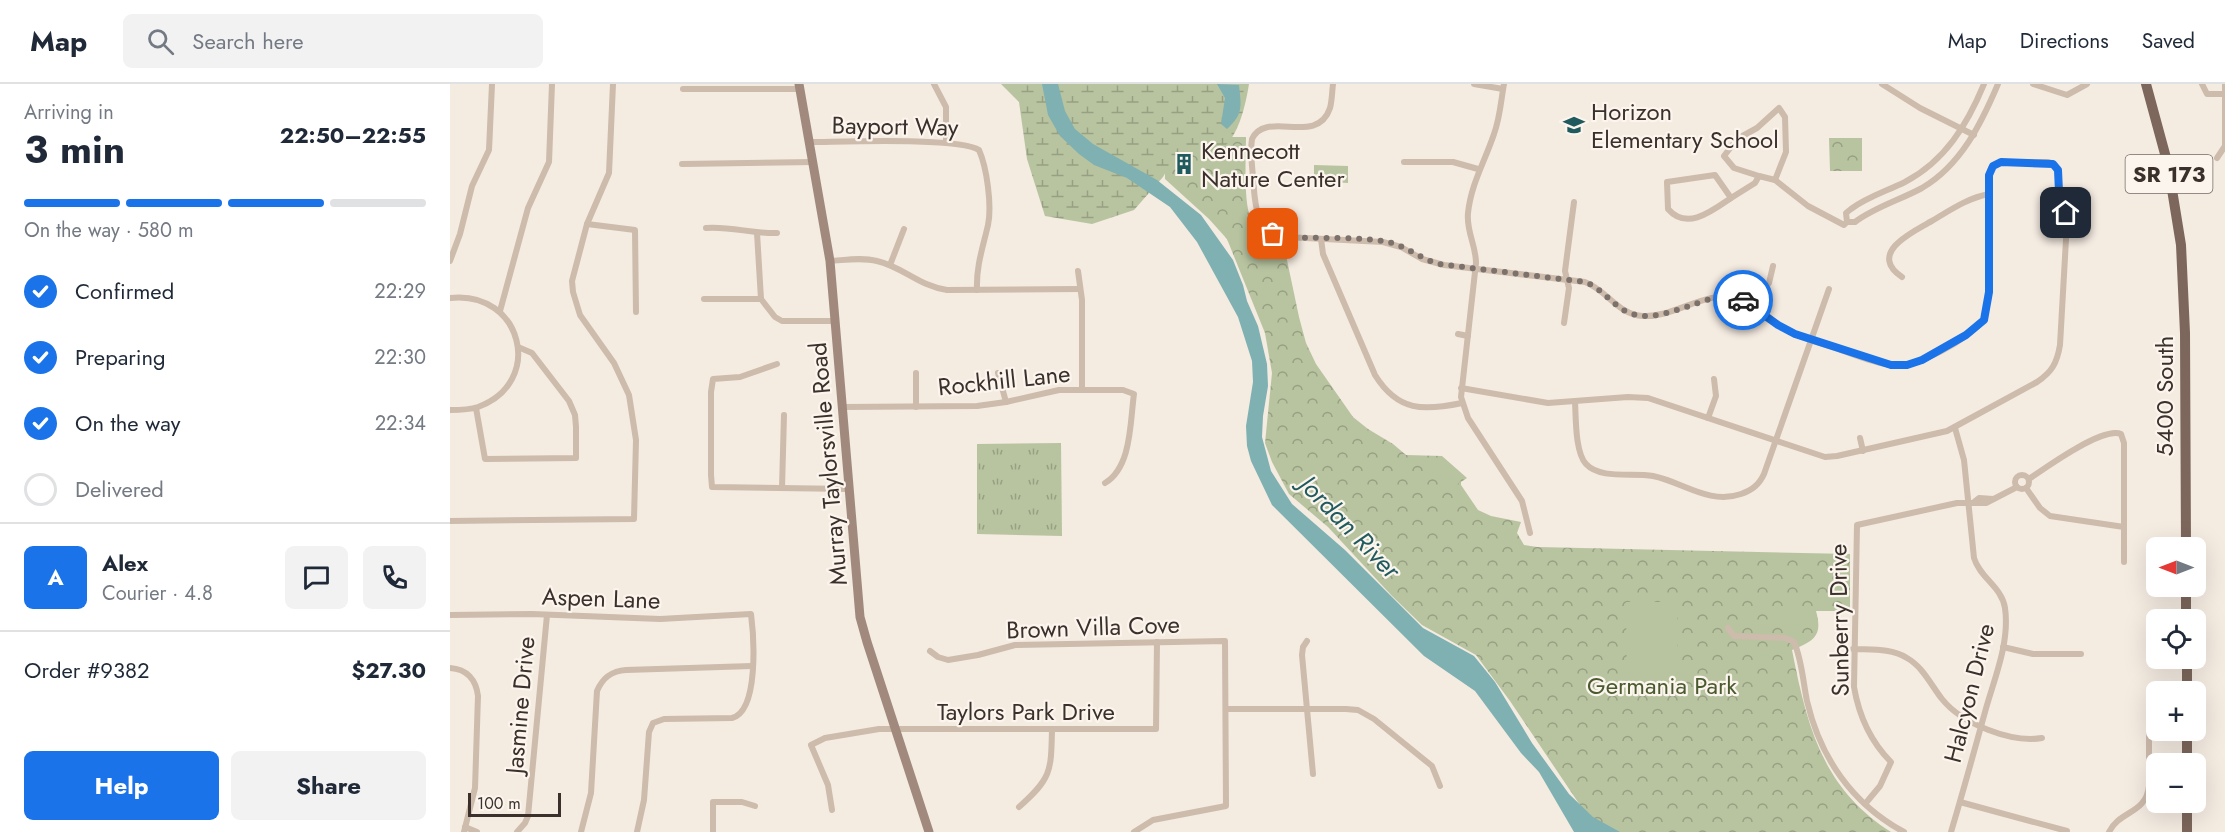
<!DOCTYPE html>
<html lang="en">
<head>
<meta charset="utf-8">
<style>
	:root { --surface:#fff; --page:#f2f2f3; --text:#1f2937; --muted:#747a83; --line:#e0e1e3; --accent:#1a73e8 }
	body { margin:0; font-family:Jost,sans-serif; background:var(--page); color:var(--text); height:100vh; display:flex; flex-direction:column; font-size:22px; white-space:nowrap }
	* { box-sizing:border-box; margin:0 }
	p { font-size:20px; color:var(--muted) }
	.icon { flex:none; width:33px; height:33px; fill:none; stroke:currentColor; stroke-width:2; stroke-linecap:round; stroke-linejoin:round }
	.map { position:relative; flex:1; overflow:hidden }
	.sheet { display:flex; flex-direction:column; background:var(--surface); width:450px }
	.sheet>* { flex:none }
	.needle { width:39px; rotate:270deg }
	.fabs { position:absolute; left:1696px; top:453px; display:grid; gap:12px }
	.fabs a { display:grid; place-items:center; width:60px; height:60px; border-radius:9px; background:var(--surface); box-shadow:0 6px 24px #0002; font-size:30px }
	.scale { position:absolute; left:18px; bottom:15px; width:93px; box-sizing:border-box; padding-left:6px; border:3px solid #3b302b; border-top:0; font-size:16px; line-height:21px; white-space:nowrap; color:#3b302b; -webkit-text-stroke:4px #fbf5ee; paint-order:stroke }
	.pin { position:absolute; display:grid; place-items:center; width:51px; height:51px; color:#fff; margin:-26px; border-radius:12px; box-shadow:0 3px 9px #0006 }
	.courier { position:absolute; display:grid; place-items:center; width:60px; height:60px; margin:-30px; border:4px solid #1a73e8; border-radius:50%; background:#fff; color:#222; box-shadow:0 2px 8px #0007 }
	.head em { font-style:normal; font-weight:700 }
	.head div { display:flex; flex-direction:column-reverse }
	.head { display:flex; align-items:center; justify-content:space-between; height:102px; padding:0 24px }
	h1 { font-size:39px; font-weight:700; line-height:45px }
	.bar { display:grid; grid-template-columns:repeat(4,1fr); gap:9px 6px; align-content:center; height:72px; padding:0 24px }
	.bar i { height:8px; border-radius:4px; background:var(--line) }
	.bar .selected { background:var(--accent) }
	.bar p { grid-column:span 4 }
	.line { display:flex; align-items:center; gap:15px; padding:0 24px; border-top:2px solid var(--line) }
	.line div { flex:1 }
	.round { display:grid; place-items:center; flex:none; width:63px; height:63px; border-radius:9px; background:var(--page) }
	ol { padding:0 24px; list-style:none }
	li { display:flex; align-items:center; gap:18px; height:66px }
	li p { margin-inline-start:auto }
	li .icon { padding:6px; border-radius:50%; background:var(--accent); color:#fff; stroke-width:4 }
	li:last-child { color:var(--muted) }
	li i { width:33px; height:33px; border:3px solid var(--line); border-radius:50% }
	.primary-button { display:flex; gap:12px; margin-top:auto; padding:12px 24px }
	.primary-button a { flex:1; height:69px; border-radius:9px; background:var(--accent); color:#fff; font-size:24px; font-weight:700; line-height:69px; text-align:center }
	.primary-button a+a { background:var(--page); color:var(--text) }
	header { display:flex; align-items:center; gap:36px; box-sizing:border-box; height:84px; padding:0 30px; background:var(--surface); border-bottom:2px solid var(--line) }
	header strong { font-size:28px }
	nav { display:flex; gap:33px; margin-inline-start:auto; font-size:21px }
	.search { width:420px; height:54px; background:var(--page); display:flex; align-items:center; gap:15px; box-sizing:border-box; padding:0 21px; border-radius:9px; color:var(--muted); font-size:22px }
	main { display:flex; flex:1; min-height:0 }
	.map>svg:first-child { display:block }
</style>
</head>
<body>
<header>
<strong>Map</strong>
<div class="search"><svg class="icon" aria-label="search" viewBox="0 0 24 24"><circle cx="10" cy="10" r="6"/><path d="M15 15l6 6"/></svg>Search here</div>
<nav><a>Map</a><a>Directions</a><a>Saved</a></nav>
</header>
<main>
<section class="sheet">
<div class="head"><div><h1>3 min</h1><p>Arriving in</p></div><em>22:50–22:55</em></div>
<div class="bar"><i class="selected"></i><i class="selected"></i><i class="selected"></i><i></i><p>On the way · 580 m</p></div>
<ol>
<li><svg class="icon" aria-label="check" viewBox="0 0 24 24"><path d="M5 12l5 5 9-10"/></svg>Confirmed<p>22:29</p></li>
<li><svg class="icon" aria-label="check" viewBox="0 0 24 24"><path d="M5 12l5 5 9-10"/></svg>Preparing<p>22:30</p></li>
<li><svg class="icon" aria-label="check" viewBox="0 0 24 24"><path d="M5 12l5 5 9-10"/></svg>On the way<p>22:34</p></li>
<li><i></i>Delivered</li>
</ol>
<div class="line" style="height:108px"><b class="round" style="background:var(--accent);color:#fff">A</b><div><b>Alex</b><p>Courier · 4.8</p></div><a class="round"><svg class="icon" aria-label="chat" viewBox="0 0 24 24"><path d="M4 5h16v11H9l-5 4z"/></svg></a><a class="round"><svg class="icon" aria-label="phone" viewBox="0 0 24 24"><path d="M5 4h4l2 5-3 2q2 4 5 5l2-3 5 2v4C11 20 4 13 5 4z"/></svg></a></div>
<div class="line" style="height:78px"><div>Order #9382</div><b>$27.30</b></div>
<div class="primary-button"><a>Help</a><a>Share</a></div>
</section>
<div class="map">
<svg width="1775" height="748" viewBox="0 0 1775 748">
	<defs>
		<pattern id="grass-tufts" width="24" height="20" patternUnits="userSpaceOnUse" patternTransform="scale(1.5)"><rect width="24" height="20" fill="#b8c4a0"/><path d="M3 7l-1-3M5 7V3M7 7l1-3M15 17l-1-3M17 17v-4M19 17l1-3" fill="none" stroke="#97a083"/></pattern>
		<pattern id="forest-crowns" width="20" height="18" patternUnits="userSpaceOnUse" patternTransform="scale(1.5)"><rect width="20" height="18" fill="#b8c4a0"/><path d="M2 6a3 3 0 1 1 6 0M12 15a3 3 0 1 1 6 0" fill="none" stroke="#97a083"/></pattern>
		<pattern id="wetland-marsh" width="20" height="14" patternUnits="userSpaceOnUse" patternTransform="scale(1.5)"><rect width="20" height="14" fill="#b8c4a0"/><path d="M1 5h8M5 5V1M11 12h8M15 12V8" fill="none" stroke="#97a083"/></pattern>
	</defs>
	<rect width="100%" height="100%" fill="#f4ebe1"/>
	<path fill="url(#grass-tufts)" d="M611,359L612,452L527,450V360Z"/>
	<g fill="url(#forest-crowns)">
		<path d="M714,53H796C796,72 793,122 802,137C809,148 822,155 833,157L849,233L856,259L866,280L903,333L918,345L943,360L956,371L992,372L1017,394L1011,398V401L1028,426L1041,432L1071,438L1067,449L1074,461L1087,463L1400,470V527H1366C1373,552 1364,557 1342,566C1357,642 1372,704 1441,748H1164L1140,736L1060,617L1026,571L972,541L942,512L878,443L839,410L822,378L815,359L822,289L815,249L777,155L759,135L715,95Z"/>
		<path d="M1379,54H1412V87H1380Z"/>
	</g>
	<path fill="url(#wetland-marsh)" d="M551,0H799C796,19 788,59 767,67C757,71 736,71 724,73L713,93L684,126L642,140L595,132L577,75L569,18Z"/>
	<g fill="#b8c4a0">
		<path d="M864,81L898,82V99L864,97Z"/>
		<path d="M989,373L1014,392L1005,404L980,386Z"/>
		<path d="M1176,518H1227L1228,603H1177Z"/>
		<path d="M1329,526L1353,527L1352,544L1328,543Z"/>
	</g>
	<g fill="#7fb0b2">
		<path d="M592,0H608L615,27L625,45L643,60L707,96L751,131L783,176L793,201L797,217L808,242L817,280L818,302L813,332L812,353L821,387L842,420L895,466L973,544L1024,572L1045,598L1082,659L1119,710L1143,733L1170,748H1124L1089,688L1071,669L1025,607L974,572L822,421L801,377L797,362L796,342L803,298L802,277L788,233L747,158L720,123L677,94L644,81L629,70L610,52L598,31Z"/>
		<path d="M767,0L789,1C791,21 794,30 777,45L771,40L775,14Z"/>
	</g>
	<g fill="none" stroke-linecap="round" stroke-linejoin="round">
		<g stroke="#cdbbac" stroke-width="6">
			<path d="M484,0L496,23V58"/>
			<path d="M883,0C882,8 882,17 880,24C867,63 816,25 802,55C800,67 802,81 803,93C805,118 804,150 836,153L933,158L951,163L972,175L994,181L1135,198C1157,206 1168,231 1193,232C1224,234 1255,206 1287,214C1304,218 1317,234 1333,244C1349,254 1370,259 1388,265C1405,271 1423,279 1441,281C1469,284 1516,256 1534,236L1539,208V91L1541,84L1551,78H1598L1603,80L1608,86L1609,108L1616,129L1617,138L1610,261C1607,279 1602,288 1587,298L1497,347L1387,372L1375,373L1198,314L1178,313L1098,319L1011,304"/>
			<path d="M1024,0L1053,5"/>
			<path d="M1054,0C1051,16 1050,34 1044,50C1035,77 1021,100 1018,129C1016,147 1026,161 1026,179L1011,313L1018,334L1072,417L1080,449"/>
			<path d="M1432,0L1470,24L1524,51"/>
			<path d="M1583,0L1617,11L1637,0"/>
			<path d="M1752,0L1757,10H1774"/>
			<path d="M233,5H349"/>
			<path d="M360,58C389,58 510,53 529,66C537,84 542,122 538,141C533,163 526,182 527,206"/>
			<path d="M1767,74L1775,62V0"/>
			<path d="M954,78H1003L1028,85"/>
			<path d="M232,80L363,78"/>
			<path d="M1265,91L1281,114C1262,127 1237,147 1218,125L1217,98Z"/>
			<path d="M1309,92L1284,84L1274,72L1287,55L1307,44L1329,24L1335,33L1336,68L1325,96"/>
			<path d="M1281,114L1305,99L1309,92L1325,96L1358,122L1394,141L1397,138L1396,129L1401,125C1417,113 1437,107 1455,98C1495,77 1517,41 1534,0"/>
			<path d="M1397,138H1405C1425,123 1450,116 1472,104C1511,81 1531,40 1548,0"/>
			<path d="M137,140L185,146L186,228"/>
			<path d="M256,144C280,142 303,150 327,149"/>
			<path d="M307,149L311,215L325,233L332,237H385"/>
			<path d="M871,155L873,170L925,291C948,328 974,327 1012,319"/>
			<path d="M0,177L10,150L22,102L39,66L42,0"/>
			<path d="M380,177C396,176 412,173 427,177C453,183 469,202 497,206L630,205"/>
			<path d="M440,181L454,145"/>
			<path d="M628,187L632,216V305"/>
			<path d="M1452,193C1418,170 1460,149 1480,138C1499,127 1517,114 1539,110"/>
			<path d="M0,214C73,206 95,299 28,323C19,326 9,326 0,326"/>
			<path d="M254,215H311"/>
			<path d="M1302,221L1319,199L1323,182"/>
			<path d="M50,227L78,124L99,78L102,0"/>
			<path d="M1114,239L1119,204L1115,187L1124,118"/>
			<path d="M1008,250L1018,252"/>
			<path d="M327,280L290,293L263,295L261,308V391L262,403L399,405"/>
			<path d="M466,289V323"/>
			<path d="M548,289L556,318"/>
			<path d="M1125,318C1126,334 1125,368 1136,380C1151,396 1183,388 1203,392C1233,398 1259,421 1291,410C1302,406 1309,401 1314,390L1379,205"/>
			<path d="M393,323L527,322L556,318L609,306H673L684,310C680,337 682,383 655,399"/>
			<path d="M26,324L35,375L126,374V343L125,331L119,317L82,269L68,263"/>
			<path d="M1258,334L1266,312L1264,295"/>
			<path d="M1410,354L1413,367"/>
			<circle cx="1572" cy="398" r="7"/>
			<path d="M1579,395C1595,384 1653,342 1671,350L1674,359V478"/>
			<path d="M332,404L334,331"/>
			<path d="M1576,404L1590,424L1600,432L1674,443"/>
			<path d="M1524,418L1529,414L1543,415"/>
			<path d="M0,437L184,435L186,356L179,311L164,279L130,231L123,208L122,197L137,140L159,89L163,0"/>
			<path d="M0,531L82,530L210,535L301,530C304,553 309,627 282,634L214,635L203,639L199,648L194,716L187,748"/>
			<path d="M1278,544L1284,552L1336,554L1344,558C1352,576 1353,598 1357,617C1370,673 1402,720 1454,748"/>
			<path d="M857,557L853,563L852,571L863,690"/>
			<path d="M1553,563L1583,570H1631"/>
			<path d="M1403,565C1421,566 1441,564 1457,574C1473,583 1481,601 1492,615C1512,640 1561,659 1592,654"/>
			<path d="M480,567L488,573L498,576L528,571L565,561L775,557L776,722L703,736L684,748"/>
			<path d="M0,584C17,585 26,596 28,612L25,704L14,748"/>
			<path d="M776,625H896L908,626L924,635L982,682L990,702"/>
			<path d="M1510,718L1617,747"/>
			<path d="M1415,720L1430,702L1441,678C1420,657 1409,632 1404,603L1407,441L1507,419H1536L1567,403"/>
			<path d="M569,723C602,694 601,687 602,645"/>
			<path d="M382,726L378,701L361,661L375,654L429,645H706L707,558"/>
			<path d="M15,743L27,748"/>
			<path d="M67,748L75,739L78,732L97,531"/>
			<path d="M131,748L141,709L147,607C153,593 162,587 176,586L302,582"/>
			<path d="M263,748V718H292L305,722"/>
			<path d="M1501,748C1513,708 1524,668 1535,628C1544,595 1560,559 1555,524C1552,503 1530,494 1524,474L1514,376L1505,344"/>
			<path d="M1659,748C1670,726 1696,730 1699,702V616"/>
		</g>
		<path stroke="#a18a7d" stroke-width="9" d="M349,0L380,177L410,533L417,558L479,748"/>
		<g stroke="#7d675c" stroke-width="10">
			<path d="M1696,0L1718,81L1731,161L1735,249L1736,464"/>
			<path d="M1736,502V536"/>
			<path d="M1737,574V608"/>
			<path d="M1737,646V680"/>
			<path d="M1737,718V748"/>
		</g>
	</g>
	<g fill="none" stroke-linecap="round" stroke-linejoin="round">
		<path stroke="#7c716b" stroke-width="6" stroke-dasharray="0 10.8" d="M823,150L836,153C867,155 909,152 938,158C956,162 971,175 989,180L1135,198C1152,204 1161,220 1177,228C1204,241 1242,218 1269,213L1280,212L1293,216"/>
		<path stroke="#1a73e8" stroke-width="8" d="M1293,216L1328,241L1345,250L1441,281H1457L1472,276L1516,251L1534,236L1539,208V91L1543,82L1551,78L1603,80L1608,86L1609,108L1616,129"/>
	</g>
	<defs>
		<symbol id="school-bare" viewBox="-9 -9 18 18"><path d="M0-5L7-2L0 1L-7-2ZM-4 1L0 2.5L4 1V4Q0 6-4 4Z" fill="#1f5a5e" stroke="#fbf5ee" stroke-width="2.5" paint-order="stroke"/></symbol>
		<symbol id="building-bare" viewBox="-9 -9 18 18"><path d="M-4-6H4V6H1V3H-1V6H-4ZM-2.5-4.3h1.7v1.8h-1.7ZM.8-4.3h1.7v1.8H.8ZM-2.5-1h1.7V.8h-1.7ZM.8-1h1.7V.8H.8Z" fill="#1f5a5e" stroke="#fbf5ee" stroke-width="2.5" paint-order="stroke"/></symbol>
	</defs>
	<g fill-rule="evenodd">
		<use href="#school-bare" x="1109" y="26" width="30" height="30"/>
		<use href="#building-bare" x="719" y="65" width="30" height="30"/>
	</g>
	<g text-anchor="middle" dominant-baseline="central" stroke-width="4.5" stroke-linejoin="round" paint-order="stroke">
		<rect fill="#fbf5ee" stroke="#756b66" stroke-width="1.5" x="1675.5" y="71" width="87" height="38" rx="4.5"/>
		<g font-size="22" font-weight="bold" fill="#3b302b">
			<text x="1719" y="90">SR 173</text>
		</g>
		<g font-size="24" fill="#3b302b" stroke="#fbf5ee" text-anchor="start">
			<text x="1141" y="27">Horizon<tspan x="1141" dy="28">Elementary School</tspan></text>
			<text x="751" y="66">Kennecott<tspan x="751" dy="28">Nature Center</tspan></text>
		</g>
		<g font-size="24" fill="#3b302b" stroke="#fbf5ee">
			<text transform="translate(445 42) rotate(1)">Bayport Way</text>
			<text transform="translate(554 296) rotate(-6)">Rockhill Lane</text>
			<text transform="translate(1714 312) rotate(-90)">5400 South</text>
			<text transform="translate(378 380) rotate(-95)">Murray Taylorsville Road</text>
			<text transform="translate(151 514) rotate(2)">Aspen Lane</text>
			<text transform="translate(1389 536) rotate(-91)">Sunberry Drive</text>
			<text transform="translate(643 543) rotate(-2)">Brown Villa Cove</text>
			<text transform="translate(1519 609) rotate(-76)">Halcyon Drive</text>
			<text transform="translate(70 621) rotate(-85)">Jasmine Drive</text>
			<text x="576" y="627">Taylors Park Drive</text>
		</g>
		<g font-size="24" fill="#4a5a2e" stroke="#fbf5ee">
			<text x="1212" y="601">Germania Park</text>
		</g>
		<g font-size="26" font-style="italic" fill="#1f5a5e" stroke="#fbf5ee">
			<text transform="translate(900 443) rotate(46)">Jordan River</text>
		</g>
	</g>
</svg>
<div class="fabs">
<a><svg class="needle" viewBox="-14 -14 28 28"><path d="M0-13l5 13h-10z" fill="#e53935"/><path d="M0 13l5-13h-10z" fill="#747a83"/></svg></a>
<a><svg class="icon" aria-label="locate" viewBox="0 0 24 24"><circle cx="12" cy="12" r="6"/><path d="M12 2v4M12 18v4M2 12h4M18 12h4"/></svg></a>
<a>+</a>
<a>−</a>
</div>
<div class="scale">100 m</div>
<div class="pin" style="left:823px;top:150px;background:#ea580c"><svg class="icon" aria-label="bag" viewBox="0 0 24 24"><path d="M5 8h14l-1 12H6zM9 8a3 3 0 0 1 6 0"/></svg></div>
<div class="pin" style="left:1616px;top:129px;background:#1f2937"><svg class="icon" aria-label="home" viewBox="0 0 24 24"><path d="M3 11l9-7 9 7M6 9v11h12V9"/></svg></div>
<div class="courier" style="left:1293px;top:216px"><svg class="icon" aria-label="car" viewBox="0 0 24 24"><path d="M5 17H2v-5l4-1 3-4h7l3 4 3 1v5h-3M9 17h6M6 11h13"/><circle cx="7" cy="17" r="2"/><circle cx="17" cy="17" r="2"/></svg></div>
</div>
</main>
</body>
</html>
